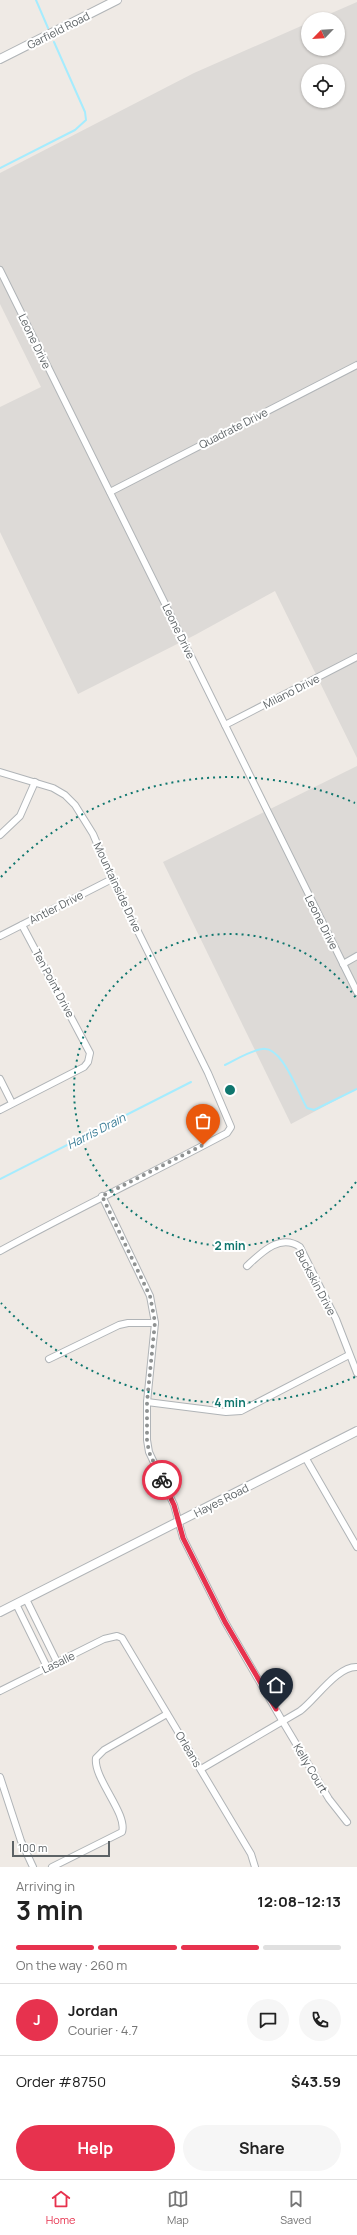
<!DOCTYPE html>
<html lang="en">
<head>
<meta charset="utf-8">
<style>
	:root { --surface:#fff; --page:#f6f6f6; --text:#222; --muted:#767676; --line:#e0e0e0; --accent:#e7324e }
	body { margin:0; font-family:Manrope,sans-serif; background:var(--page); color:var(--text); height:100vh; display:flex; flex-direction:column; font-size:15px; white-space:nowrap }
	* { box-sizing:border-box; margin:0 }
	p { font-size:13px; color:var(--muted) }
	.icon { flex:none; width:22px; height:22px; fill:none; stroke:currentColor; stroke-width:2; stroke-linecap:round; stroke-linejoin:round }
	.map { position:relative; height:1867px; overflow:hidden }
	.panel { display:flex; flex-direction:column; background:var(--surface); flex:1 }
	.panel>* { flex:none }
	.needle { width:26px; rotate:245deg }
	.buttons { position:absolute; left:301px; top:12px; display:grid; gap:8px }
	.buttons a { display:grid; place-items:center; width:44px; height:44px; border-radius:50%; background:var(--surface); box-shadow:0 1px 3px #0004; font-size:20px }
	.scale { position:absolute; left:12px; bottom:10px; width:98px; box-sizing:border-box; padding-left:4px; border:2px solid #5c6265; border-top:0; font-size:11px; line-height:14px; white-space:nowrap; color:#5c6265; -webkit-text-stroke:3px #fff; paint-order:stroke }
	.pin { position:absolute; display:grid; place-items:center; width:34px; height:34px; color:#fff; margin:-41px -17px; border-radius:50% 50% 50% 0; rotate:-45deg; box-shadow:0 0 4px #0007 }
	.pin .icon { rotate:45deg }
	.courier { position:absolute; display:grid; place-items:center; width:40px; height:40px; margin:-20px; border:3px solid #e7324e; border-radius:50%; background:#fff; color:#222; box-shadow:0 1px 5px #0007 }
	.overview em { font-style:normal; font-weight:700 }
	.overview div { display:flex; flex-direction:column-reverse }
	.overview { display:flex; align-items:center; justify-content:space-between; height:68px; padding:0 16px }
	h1 { font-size:26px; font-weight:700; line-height:30px }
	.bar { display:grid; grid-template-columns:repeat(4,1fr); gap:6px 4px; align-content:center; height:48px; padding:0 16px }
	.bar i { height:5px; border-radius:3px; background:var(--line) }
	.bar .current { background:var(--accent) }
	.bar p { grid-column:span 4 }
	.line { display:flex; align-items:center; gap:10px; padding:0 16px; border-top:1px solid var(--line) }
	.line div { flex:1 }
	.round { display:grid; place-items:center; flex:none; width:42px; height:42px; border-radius:21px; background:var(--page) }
	.primary-button { display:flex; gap:8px; margin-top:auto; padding:8px 16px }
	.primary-button a { flex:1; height:46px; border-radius:24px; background:var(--accent); color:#fff; font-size:16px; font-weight:700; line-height:46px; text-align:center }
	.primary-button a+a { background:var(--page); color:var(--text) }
	.menu { display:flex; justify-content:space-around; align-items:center; height:56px; border-top:1px solid var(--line); background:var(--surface); font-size:11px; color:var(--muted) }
	.menu a { display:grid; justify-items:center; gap:2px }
	.menu .current { color:var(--accent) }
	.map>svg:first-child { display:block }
</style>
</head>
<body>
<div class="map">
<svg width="357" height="1867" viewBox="0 0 357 1867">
	<rect width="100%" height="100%" fill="#efeae5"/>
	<g fill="#dddad7" fill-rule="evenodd">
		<path d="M357,2V758L275,591L195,635L78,694L0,532V407L41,387L0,304V173L194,73L308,23V49H338V19H318ZM308,71H338V101H308Z"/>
		<path d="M357,766V1089L291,1124L163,862Z"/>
	</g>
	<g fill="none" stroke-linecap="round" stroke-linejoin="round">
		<g stroke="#a5ecfe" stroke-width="2">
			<path d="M36,0L48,28"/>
			<path d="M0,168L75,130L86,120L85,112L54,42"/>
			<path d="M225,1065C237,1059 249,1051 262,1049C282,1045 298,1093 307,1108L314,1110L357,1089"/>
			<path d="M0,1179L191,1082"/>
		</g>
		<defs>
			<g id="minor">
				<path d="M0,270L357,992"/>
				<path d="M110,492L357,365"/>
				<path d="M225,725L357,657"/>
				<path d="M0,772L53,788L65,795L75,805L93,834L112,879L208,1073L231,1127L227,1133C152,1173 75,1210 0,1251"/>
				<path d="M0,835L20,816L35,782"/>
				<path d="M0,936L112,879"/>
				<path d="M343,964L357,956"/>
				<path d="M0,1079L12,1103"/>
				<path d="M0,1110L84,1067L88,1062L90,1053L22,925"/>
				<path d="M102,1196L150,1296L155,1323L147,1402V1440L149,1452L174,1505L183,1538L225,1622L283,1722L329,1799L347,1822"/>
				<path d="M247,1266C261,1253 280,1233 300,1247L336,1319L357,1373"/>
				<path d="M49,1359L119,1325L128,1323H155"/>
				<path d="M147,1402L226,1412L241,1411L349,1355"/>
				<path d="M305,1457L357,1547"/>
				<path d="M26,1599L57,1662"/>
				<path d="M16,1604L47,1667"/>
				<path d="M0,1691L104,1639L117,1636L122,1638L251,1854L255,1867"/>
				<path d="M201,1769L300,1711C316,1699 337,1666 357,1667"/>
				<path d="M0,1777L21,1841L33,1867"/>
				<path d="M52,1867L122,1832C128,1814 93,1778 96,1758L104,1750L167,1714"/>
			</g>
			<g id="tertiary">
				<path d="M0,59L117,0"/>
				<path d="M0,1612L357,1431"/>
			</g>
		</defs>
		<use href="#minor" stroke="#b0b4b7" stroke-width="8"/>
		<use href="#tertiary" stroke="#b0b4b7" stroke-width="10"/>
		<use href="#minor" stroke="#fff" stroke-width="6"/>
		<use href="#tertiary" stroke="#fff" stroke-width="8"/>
	</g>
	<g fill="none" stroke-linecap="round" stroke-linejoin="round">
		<path stroke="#8f9292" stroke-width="4" stroke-dasharray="0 7.2" d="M162,1480L149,1452L147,1440V1402L155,1322L150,1296L102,1196L203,1145"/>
		<path stroke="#e7324e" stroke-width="5" d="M162,1480L174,1505L183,1538L225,1622L276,1709"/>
	</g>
	<g fill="none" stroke="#0f766e" stroke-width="2" stroke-dasharray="2 4">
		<path d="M356 1182A156 156 0 1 1 356 998"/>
		<path d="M355 1377A313 313 0 0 1 1 1303M1 877A313 313 0 0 1 355 803"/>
	</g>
	<g text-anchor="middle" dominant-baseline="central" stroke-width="4" stroke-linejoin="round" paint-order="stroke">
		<g font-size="11" fill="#5c6265" stroke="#fff">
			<text transform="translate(58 30) rotate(-27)">Garfield Road</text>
			<text transform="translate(35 341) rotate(64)">Leone Drive</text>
			<text transform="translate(233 428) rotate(-27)">Quadrate Drive</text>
			<text transform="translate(179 631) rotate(64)">Leone Drive</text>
			<text transform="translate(291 691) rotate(-27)">Milano Drive</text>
			<text transform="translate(118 887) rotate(65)">Mountainside Drive</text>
			<text transform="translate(56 907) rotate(-27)">Antler Drive</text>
			<text transform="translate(322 922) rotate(63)">Leone Drive</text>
			<text transform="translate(54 983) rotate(62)">Ten Point Drive</text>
			<text transform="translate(316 1282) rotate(62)">Buckskin Drive</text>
			<text transform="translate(221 1500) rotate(-27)">Hayes Road</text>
			<text transform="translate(58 1662) rotate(-26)">Lasalle</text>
			<text transform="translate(189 1749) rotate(59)">Orleans</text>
			<text transform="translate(311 1768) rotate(59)">Kelly Court</text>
		</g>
		<g font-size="12" font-style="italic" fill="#3a7c96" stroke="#fff">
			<text transform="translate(96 1131) rotate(-27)">Harris Drain</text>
		</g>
	</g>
	<circle cx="230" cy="1090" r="6" fill="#0f766e" stroke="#fff" stroke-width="2"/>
	<g font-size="12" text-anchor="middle" font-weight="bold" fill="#0f766e" stroke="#fff" stroke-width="4" stroke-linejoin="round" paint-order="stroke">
		<text x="230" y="1250">2 min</text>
		<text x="230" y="1407">4 min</text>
	</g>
</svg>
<div class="buttons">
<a><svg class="needle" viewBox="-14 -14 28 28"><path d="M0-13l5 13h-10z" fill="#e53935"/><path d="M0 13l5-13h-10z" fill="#767676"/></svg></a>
<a><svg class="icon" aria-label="locate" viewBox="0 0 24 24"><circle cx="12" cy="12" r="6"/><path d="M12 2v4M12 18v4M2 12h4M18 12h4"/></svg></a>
</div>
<div class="scale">100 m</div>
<div class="pin" style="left:203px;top:1145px;background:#ea580c"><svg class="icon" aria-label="bag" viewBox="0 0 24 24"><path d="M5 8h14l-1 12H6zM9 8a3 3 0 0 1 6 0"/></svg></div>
<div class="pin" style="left:276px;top:1709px;background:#1f2937"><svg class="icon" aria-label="home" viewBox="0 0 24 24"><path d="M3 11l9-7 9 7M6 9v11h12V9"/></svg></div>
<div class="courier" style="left:162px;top:1480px"><svg class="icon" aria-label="bike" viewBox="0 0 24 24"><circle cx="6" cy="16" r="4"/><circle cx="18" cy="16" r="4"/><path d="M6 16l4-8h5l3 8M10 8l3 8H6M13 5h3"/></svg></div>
</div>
<section class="panel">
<div class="overview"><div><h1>3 min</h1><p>Arriving in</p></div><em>12:08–12:13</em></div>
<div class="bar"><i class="current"></i><i class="current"></i><i class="current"></i><i></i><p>On the way · 260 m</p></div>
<div class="line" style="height:72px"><b class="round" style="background:var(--accent);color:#fff">J</b><div><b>Jordan</b><p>Courier · 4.7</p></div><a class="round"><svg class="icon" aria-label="chat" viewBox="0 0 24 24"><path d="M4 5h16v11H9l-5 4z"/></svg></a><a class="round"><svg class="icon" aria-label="phone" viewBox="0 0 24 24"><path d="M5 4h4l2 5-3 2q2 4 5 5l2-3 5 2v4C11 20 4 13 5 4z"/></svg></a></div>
<div class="line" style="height:52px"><div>Order #8750</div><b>$43.59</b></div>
<div class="primary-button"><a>Help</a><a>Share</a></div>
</section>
<nav class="menu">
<a class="current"><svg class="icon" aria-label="home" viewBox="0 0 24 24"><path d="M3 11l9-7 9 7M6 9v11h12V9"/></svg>Home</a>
<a><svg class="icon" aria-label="map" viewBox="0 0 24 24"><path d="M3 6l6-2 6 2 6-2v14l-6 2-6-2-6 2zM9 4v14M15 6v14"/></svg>Map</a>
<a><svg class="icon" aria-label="saved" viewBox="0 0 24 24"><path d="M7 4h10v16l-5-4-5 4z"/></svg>Saved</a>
</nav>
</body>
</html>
